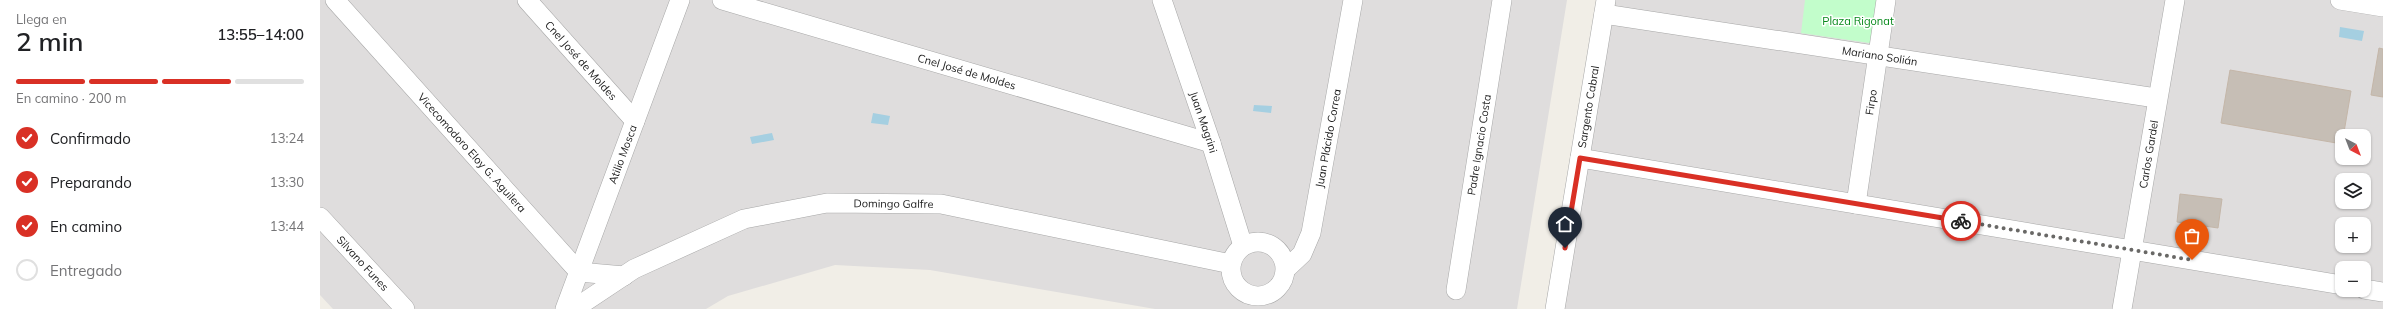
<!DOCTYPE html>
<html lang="es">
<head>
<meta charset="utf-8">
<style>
	:root { --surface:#fff; --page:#f2f2f2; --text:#202124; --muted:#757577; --line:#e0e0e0; --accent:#d93025 }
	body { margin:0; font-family:Mulish,sans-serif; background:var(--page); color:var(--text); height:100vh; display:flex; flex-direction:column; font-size:15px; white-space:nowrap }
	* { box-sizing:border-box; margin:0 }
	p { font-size:13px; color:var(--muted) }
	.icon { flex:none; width:22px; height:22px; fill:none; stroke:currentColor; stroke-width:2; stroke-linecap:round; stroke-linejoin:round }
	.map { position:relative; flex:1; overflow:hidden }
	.panel { display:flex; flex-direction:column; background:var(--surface); width:320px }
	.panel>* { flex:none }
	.needle { width:26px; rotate:138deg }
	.tools { position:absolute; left:2015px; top:129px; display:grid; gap:8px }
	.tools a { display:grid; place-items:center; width:36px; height:36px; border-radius:8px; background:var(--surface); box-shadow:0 1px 3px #0004; font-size:20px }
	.pin { position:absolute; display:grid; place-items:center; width:34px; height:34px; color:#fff; margin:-41px -17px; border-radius:50% 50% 50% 0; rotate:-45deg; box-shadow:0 0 4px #0007 }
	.pin .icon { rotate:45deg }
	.courier { position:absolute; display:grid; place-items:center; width:40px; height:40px; margin:-20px; border:3px solid #d93025; border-radius:50%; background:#fff; color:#222; box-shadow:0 1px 5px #0007 }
	.summary em { font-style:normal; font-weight:600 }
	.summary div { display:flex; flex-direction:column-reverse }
	.summary { display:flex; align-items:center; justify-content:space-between; height:68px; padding:0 16px }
	h1 { font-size:26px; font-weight:600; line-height:30px }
	.bar { display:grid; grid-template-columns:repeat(4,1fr); gap:6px 4px; align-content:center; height:48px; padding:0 16px }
	.bar i { height:5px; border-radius:3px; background:var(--line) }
	.bar .on { background:var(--accent) }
	.bar p { grid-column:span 4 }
	ol { padding:0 16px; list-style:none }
	li { display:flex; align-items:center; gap:12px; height:44px }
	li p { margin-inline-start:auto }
	li .icon { padding:4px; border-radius:50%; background:var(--accent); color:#fff; stroke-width:4 }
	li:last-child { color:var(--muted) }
	li i { width:22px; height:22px; border:2px solid var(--line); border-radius:50% }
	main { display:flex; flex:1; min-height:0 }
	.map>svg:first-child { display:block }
</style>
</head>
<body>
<main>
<section class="panel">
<div class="summary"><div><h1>2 min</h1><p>Llega en</p></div><em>13:55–14:00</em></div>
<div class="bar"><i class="on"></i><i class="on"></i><i class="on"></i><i></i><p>En camino · 200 m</p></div>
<ol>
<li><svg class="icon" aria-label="check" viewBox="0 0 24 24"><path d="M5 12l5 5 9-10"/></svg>Confirmado<p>13:24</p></li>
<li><svg class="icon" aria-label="check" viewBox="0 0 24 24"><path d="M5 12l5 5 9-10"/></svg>Preparando<p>13:30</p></li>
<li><svg class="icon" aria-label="check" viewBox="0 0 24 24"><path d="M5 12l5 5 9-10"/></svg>En camino<p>13:44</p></li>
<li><i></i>Entregado</li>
</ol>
</section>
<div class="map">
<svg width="2063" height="309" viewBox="0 0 2063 309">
	<rect width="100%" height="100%" fill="#f1eee7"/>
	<g fill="#dfdddd" fill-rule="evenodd">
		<path d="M0,0H1247L1197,309H835L610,270L515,265L408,296L386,309H13L0,295Z"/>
		<path d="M1295,0H2063V309H1242ZM2022,136H2044V158H2022ZM2022,180H2044V202H2022ZM2022,224H2044V246H2022ZM2022,268H2044V290H2022Z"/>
	</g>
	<path fill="#c2fdcb" d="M1485,0H1562L1556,44L1481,33Z"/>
	<g fill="#a5cfe1">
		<path d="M2020,27L2044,31L2042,41L2019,37Z"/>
		<path d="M934,105L952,106L951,113L933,111Z"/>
		<path d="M553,113L570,116L568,125L551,123Z"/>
		<path d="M452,133L454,140L432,144L430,137Z"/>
	</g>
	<g fill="#c6beb5" stroke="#c4b6a8">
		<path d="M2059,48L2063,49V97L2051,95Z"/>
		<path d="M1910,70L2031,91L2022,144L1901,123Z"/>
		<path d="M1860,194L1902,199L1898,228L1857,222Z"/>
	</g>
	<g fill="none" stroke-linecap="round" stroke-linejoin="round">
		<defs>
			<g id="minor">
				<path id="s1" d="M15,0L259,272L304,276"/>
				<path id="s2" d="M207,0L315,121"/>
				<path id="s3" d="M402,0L891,143"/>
				<path id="s4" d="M842,0L891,143L923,246"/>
				<path d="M2020,0L2063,7"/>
				<path id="s5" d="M1284,14L1836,98"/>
				<path d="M1260,158L2022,285"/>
				<path id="s6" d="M1536,204L1566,0"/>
				<path id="s7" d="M0,217L85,309"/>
				<circle cx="938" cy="269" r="27"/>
				<path id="s8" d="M966,269L982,254L991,233L1033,0"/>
				<path d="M2044,289L2063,292"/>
				<path id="s9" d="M1136,290L1182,0"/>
				<path id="s10" d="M245,309L360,0"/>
				<path id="s11" d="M254,309L314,269L424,219L507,203L621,204L911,264"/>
				<path id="s12" d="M1235,309L1286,0"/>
				<path id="s13" d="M1802,309L1855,0"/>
			</g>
		</defs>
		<use href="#minor" stroke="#a7a7a7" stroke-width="20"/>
		<use href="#minor" stroke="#fff" stroke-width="19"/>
	</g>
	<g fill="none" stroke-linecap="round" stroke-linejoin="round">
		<path stroke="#696866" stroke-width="4" stroke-dasharray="0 7.2" d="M1641,221L1872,260"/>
		<path stroke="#d93025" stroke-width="5" d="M1245,248L1260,158L1641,221"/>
	</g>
	<g text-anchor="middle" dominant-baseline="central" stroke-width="3" stroke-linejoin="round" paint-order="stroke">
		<g font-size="11" fill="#058819" stroke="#fff">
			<text x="1538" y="21">Plaza Rigonat</text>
		</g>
		<g font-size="11" fill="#202020" stroke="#fff">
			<text stroke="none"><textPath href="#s5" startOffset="279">Mariano Solián</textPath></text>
			<text stroke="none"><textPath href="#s2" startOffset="81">Cnel José de Moldes</textPath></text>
			<text stroke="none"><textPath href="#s3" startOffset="255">Cnel José de Moldes</textPath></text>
			<text stroke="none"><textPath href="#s6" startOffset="103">Firpo</textPath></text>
			<text stroke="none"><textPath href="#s12" startOffset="205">Sargento Cabral</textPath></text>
			<text stroke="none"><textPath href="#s4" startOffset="129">Juan Magrini</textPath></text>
			<text stroke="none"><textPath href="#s8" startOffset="141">Juan Plácido Correa</textPath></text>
			<text stroke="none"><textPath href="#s9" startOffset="147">Padre Ignacio Costa</textPath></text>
			<text stroke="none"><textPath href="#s1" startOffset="205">Vicecomodoro Eloy G. Aguilera</textPath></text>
			<text stroke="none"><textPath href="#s13" startOffset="157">Carlos Gardel</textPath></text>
			<text stroke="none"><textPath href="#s10" startOffset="165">Atilio Mosca</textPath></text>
			<text stroke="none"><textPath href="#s11" startOffset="344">Domingo Galfre</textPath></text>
			<text stroke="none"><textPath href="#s7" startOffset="63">Silvano Funes</textPath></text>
		</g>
	</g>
</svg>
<div class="tools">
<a><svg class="needle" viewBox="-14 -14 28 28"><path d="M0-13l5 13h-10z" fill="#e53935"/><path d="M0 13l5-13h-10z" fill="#757577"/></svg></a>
<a><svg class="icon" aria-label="layers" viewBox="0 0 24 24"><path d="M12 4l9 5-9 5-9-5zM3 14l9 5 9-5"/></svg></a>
<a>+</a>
<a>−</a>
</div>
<div class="pin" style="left:1872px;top:260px;background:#ea580c"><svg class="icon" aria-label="bag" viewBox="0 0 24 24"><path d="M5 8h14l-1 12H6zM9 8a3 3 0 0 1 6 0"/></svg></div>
<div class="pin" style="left:1245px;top:248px;background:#1f2937"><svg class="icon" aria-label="home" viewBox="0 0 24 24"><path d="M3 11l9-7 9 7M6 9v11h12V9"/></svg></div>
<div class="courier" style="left:1641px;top:221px"><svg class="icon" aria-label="bike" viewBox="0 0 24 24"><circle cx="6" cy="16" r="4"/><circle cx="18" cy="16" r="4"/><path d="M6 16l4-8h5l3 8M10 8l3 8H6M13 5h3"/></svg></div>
</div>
</main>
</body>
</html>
